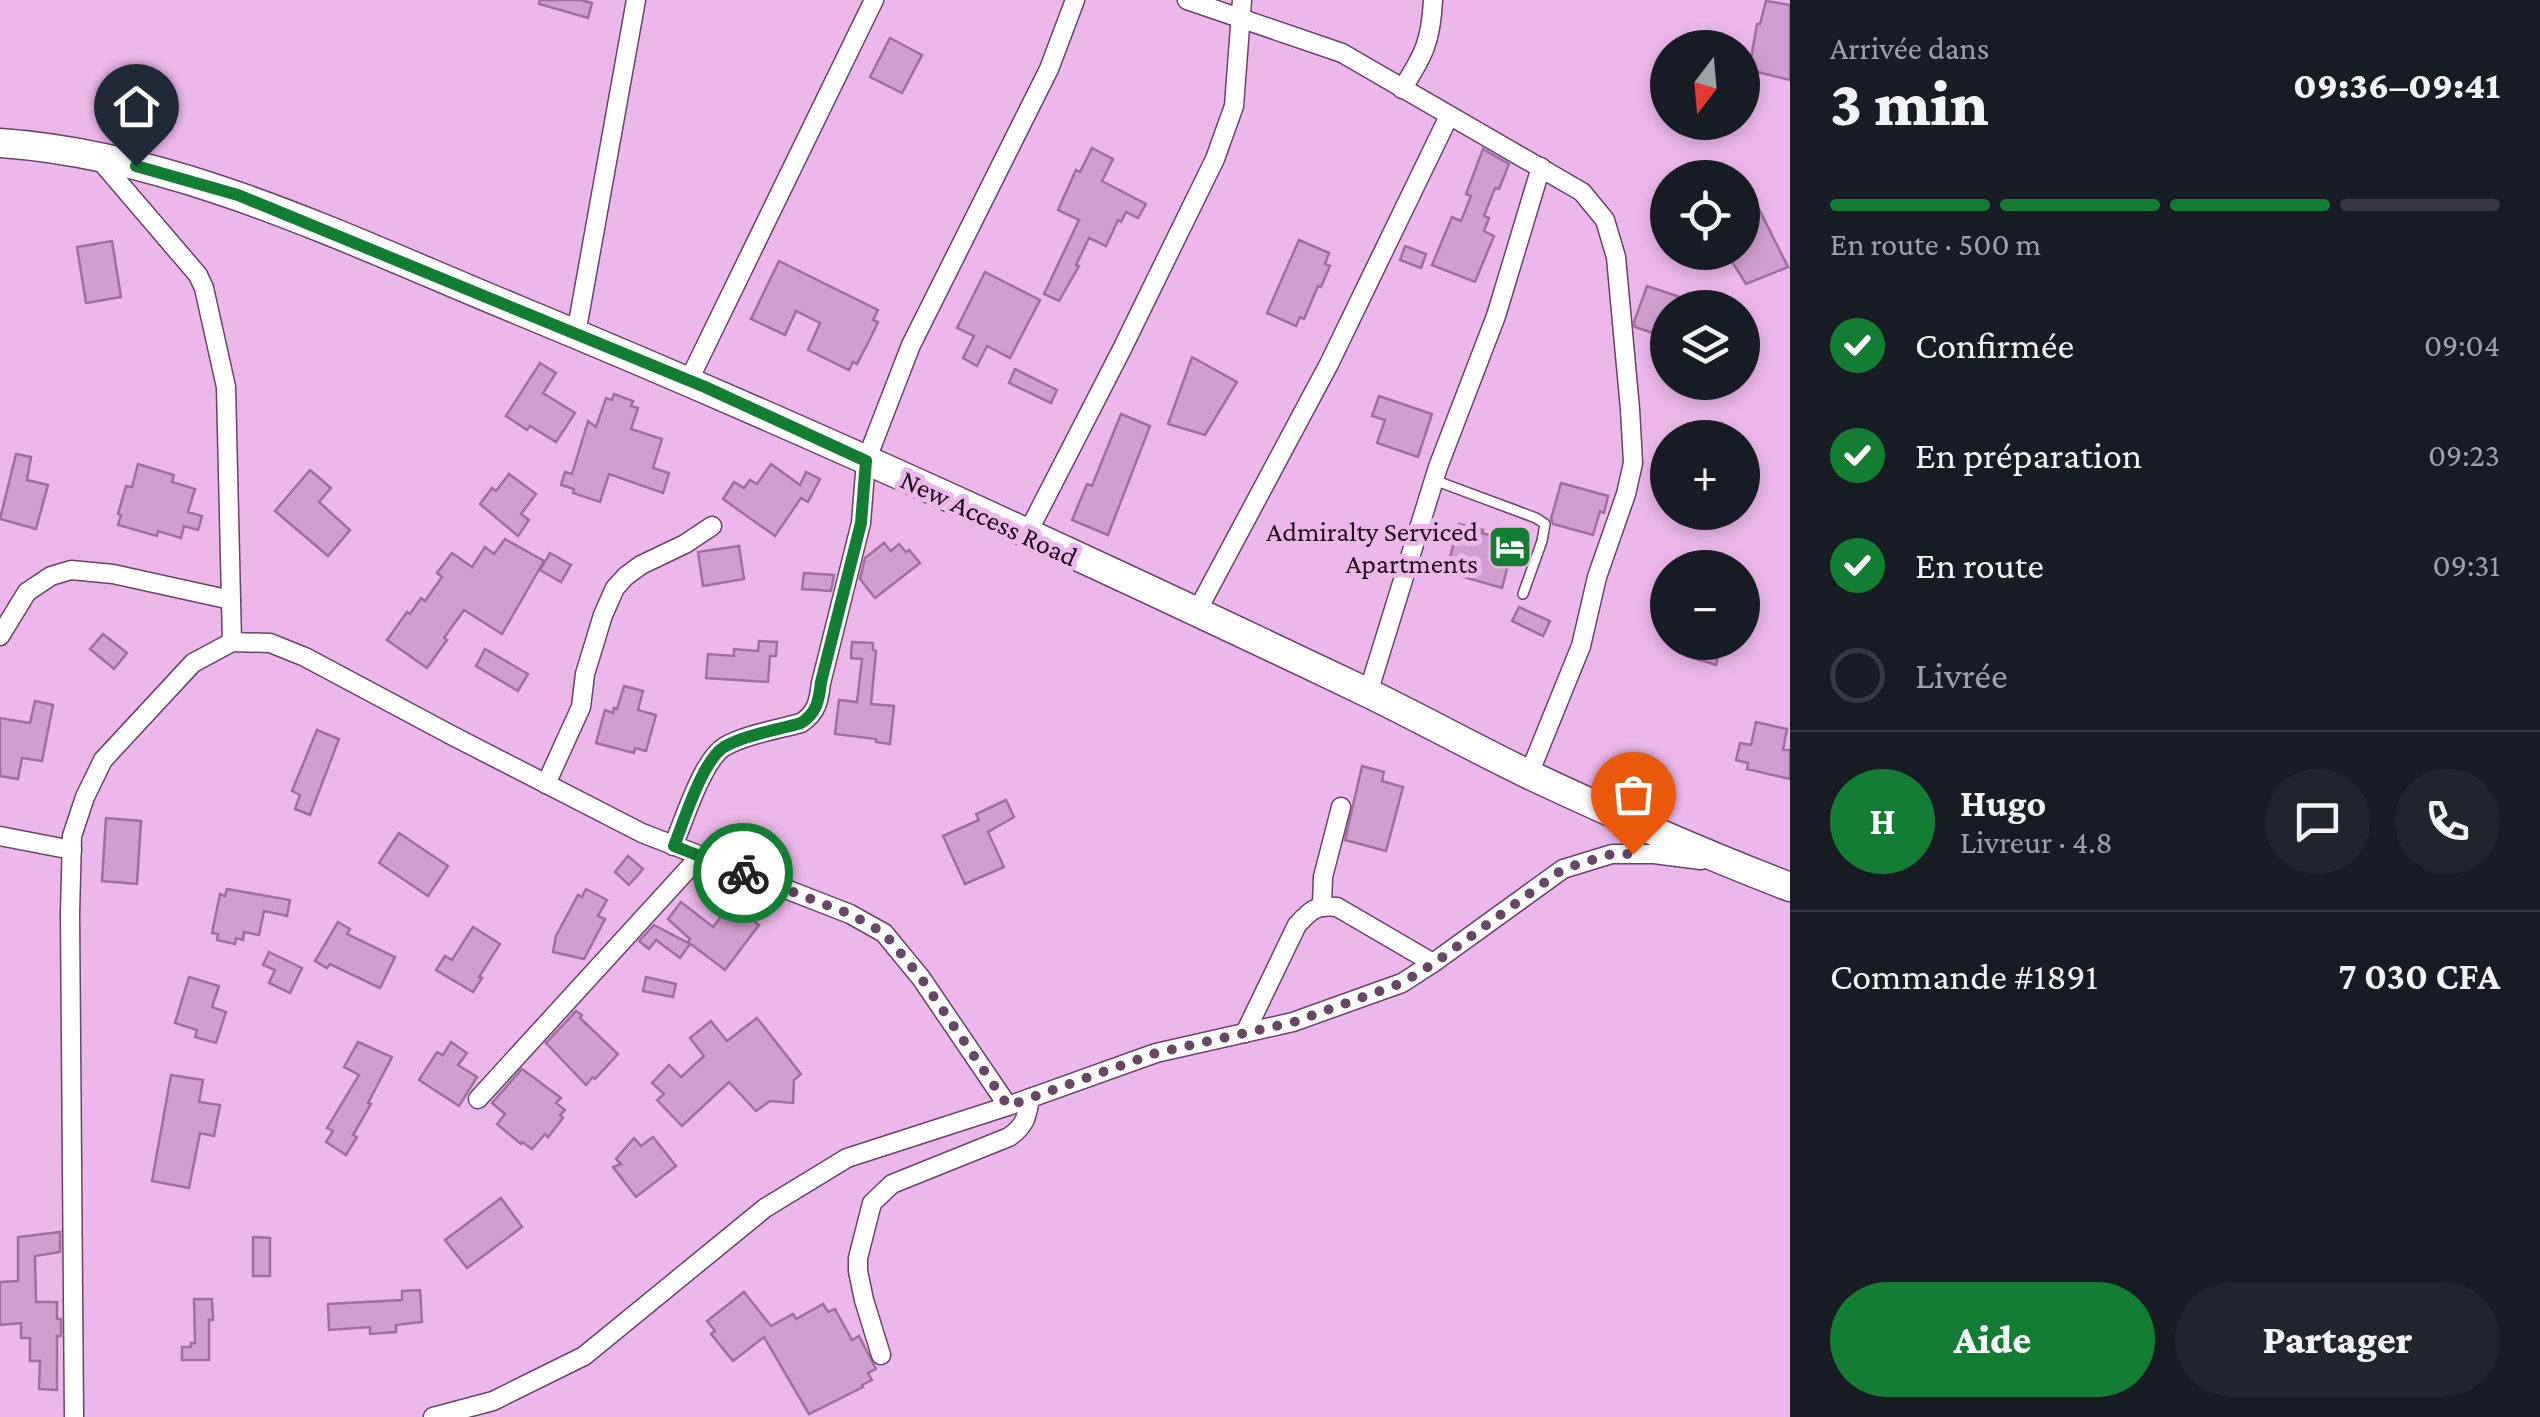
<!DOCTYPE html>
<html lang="fr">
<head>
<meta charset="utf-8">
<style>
	:root { --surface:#171b24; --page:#20242c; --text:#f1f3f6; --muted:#9ea1a6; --line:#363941; --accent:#137e33 }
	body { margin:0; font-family:"Crimson Pro",serif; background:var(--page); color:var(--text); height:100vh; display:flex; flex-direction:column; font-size:38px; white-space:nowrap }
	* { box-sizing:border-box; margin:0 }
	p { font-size:32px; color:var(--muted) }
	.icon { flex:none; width:55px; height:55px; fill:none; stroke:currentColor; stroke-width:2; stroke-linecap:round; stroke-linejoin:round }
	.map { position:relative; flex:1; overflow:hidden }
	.sheet { display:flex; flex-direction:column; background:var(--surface); width:750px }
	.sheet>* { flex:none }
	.needle { width:65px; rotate:196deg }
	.buttons { position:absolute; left:1650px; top:30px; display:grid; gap:20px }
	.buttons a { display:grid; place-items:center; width:110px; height:110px; border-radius:50%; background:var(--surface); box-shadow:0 5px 15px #0003; font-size:50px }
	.pin { position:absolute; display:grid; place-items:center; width:85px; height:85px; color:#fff; margin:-102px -42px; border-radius:50% 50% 50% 0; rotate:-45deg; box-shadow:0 0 10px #0007 }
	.pin .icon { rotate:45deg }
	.courier { position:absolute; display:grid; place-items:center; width:100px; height:100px; margin:-50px; border:8px solid #137e33; border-radius:50%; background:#fff; color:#222; box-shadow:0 2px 12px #0007 }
	.overview em { font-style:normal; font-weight:800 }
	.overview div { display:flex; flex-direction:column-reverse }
	.overview { display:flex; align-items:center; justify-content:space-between; height:170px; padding:0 40px }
	h1 { font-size:65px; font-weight:800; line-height:75px }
	.bar { display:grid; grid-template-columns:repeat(4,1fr); gap:15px 10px; align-content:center; height:120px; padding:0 40px }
	.bar i { height:12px; border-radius:8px; background:var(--line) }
	.bar .on { background:var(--accent) }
	.bar p { grid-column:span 4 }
	.line { display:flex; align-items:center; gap:25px; padding:0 40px; border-top:2px solid var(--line) }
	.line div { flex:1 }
	.round { display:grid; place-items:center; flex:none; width:105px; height:105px; border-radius:52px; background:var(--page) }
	ol { padding:0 40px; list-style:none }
	li { display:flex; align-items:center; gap:30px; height:110px }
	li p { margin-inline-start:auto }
	li .icon { padding:10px; border-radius:50%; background:var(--accent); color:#fff; stroke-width:4 }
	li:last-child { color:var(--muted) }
	li i { width:55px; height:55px; border:5px solid var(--line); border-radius:50% }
	.primary-button { display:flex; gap:20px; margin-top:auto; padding:20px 40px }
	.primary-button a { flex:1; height:115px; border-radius:60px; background:var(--accent); color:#fff; font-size:40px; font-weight:800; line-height:115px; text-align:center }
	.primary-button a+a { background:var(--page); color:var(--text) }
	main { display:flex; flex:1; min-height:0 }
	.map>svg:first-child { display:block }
</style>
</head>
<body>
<main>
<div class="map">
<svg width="1790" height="1417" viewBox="0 0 1790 1417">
	<rect width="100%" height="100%" fill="#ecb8e9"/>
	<g fill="#d19fcf" stroke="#9f6f9d" stroke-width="2.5">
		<path d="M540,0H581L592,3L588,18L539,4Z"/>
		<path d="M1766,1L1790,5V80L1749,70L1757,24H1760Z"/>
		<path d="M890,38L922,55L902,93L870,77Z"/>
		<path d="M1092,148L1113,159L1102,181L1146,204L1138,218L1126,212L1121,222L1118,220L1106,246L1089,238L1076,265L1079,266L1059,301L1044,294L1079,220L1058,210L1076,170L1080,172Z"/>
		<path d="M1483,149L1509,164L1499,189L1495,188L1484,216L1489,218L1484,231L1494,236L1475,282L1432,265L1452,217L1461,221L1471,196L1466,194Z"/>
		<path d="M1755,201L1788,267L1746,284L1726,252H1742V208Z"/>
		<path d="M1299,240L1329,253L1325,264L1330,266L1321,287L1318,286L1304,319L1300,317L1296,326L1267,313Z"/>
		<path d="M112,241L121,297L86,303L77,247Z"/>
		<path d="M1405,246L1426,254L1421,268L1400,260Z"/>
		<path d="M779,261L878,310L873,320L878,322L871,337L857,364L853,362L849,370L808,350L820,323L796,311L785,335L751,319Z"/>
		<path d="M985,272L1040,300L1010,358L987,346L977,366L963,358L974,336L957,328Z"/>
		<path d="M1647,286L1704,305V308H1668V338L1635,327L1634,322Z"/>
		<path d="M1192,357L1237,382L1205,435L1168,424Z"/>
		<path d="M540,363L556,373L543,393L575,413L556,442L530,426L527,430L506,416Z"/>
		<path d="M1015,369L1057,390L1051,403L1009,383Z"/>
		<path d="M614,394L633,401L631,406L638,408L631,429L662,439L653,468L669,473L663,493L609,474L600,502L573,493L574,489L561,485L565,472L572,474L588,421L596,427L606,398L612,400Z"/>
		<path d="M1379,396L1432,414L1418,457L1377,443L1385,420L1372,416Z"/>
		<path d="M1121,414L1150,426L1108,535L1072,520L1087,484L1092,486Z"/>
		<path d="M16,454L31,457L27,480L48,485L36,529L0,519Z"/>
		<path d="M138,464L174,475L172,482L195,489L188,512L202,516L198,530L184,526L181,538L158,531L157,536L118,525L121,515L118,514L126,486L132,487Z"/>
		<path d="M771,464L800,485L806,472L820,479L808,502L801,498L775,536L723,499L734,482L744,488L750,480L757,484Z"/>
		<path d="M310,470L331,488L319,502L350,530L328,556L275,511Z"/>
		<path d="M509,474L536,494L521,514L529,520L518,536L480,504L492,488L496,491Z"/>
		<path d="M1561,483L1608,496L1604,513L1600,511L1593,535L1553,524L1551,519Z"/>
		<path d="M1459,524L1483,530L1482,533L1514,542L1502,588L1446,572Z"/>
		<path d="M505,539L544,561L502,634L464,610L444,638L447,640L427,668L387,640L407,612L410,614L421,598L425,601L442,577L437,573L452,553L472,567L485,547L494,554Z"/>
		<path d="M884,543L891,551L899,544L906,552L909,550L920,563L875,598L860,579L865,558Z"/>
		<path d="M739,546L744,579L703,586L698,552Z"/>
		<path d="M550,553L571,565L561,582L540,570Z"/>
		<path d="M804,573L834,575L831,591L802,589Z"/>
		<path d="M1519,607L1550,621L1543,636L1512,621Z"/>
		<path d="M103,634L127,653L114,669L90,649Z"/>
		<path d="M759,641L777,642L776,656H770L768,682L706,678L708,654L734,656V649L758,651Z"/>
		<path d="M852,642L873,643V650L876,651L871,704L894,706L890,744L876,742V739L835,734L839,700L857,702L862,659L851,658Z"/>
		<path d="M1689,642H1722L1716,665L1686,656Z"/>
		<path d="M485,649L528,674L518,691L476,666Z"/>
		<path d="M624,686L643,691L638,710L656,715L646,751L635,748L634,753L596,743L605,710L613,713L614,708L617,709Z"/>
		<path d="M35,701L53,705L42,761L22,758L18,779L0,776V718L30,723Z"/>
		<path d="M1756,722L1787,729L1783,750H1790V779L1747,769L1748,763L1736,760L1740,743L1751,745Z"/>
		<path d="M317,730L339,739L310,815L295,809L300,795L292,791Z"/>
		<path d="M1362,766L1384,772L1382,781L1403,787L1386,851L1345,840Z"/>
		<path d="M1006,800L1014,817L988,832L1004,867L965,884L943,836L979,820L976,814Z"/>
		<path d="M106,818L141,821L137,884L102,881Z"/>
		<path d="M399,833L448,866L428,896L379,863Z"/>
		<path d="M628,856L643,869L629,885L615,872Z"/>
		<path d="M227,889L290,900L287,916L264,911L259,935L244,932L243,940L236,938L235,944L217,940L218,934L212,933L220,894L225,896Z"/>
		<path d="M586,889L607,900L598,916L605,919L584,959L553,952L556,936L578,895L582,897Z"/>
		<path d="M681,902L713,927L731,904L759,925L725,970L688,942L690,939L668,919Z"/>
		<path d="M338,922L350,929L347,934L395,957L380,988L330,964L327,968L315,961Z"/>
		<path d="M654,925L690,944L680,958L656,940L649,949L639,941Z"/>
		<path d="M473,927L500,944L479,977L482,978L473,992L436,970L445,956L452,960Z"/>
		<path d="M269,952L302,968L290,993L269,983L275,970L263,965Z"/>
		<path d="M189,977L219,986L212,1007L226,1012L216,1043L195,1037L197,1030L175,1023Z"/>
		<path d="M646,977L676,984L673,997L643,991Z"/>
		<path d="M576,1011L582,1015L580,1018L618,1054L595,1079L593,1077L586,1085L546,1043Z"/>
		<path d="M757,1018L801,1074L794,1080L793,1103L770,1101L756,1111L729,1082L682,1126L657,1100L664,1094L652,1083L669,1065L681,1077L704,1056L690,1038L711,1021L727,1041Z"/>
		<path d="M358,1042L392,1057L368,1103L371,1104L353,1135L357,1137L346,1155L326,1142L333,1131L327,1128L359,1075L344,1067Z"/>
		<path d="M451,1042L467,1053L458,1065L477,1077L459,1106L419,1080L437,1052L443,1055Z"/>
		<path d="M522,1069L561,1098L556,1103L565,1110L560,1115L563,1118L548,1137L545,1134L532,1149L522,1142L521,1144L497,1124L505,1114L492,1103Z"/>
		<path d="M171,1075L203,1080L199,1102L220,1105L214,1136L200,1133L189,1188L152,1181Z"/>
		<path d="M653,1137L676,1166L636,1197L613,1167L621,1164L616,1159L634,1138L641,1146Z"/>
		<path d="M501,1198L522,1227L467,1268L445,1240Z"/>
		<path d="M60,1232V1252L35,1256L36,1302H57V1319H61V1336H57V1390L39,1389L40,1361H30V1338H21V1323L0,1325V1282L18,1281V1237Z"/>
		<path d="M253,1237L270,1238V1276H253Z"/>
		<path d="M420,1290L422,1322L396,1325V1332L370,1334V1327L329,1330L328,1304L402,1300V1291Z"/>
		<path d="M744,1292L771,1326L793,1314L796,1319L823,1304L828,1312L835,1309L852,1340L859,1336L876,1369L868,1373L872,1380L862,1385L863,1387L809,1414L764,1337L733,1361L711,1334L715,1331L707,1321Z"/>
		<path d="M194,1299H212L213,1320H209V1360H182V1347H191V1343H195Z"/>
	</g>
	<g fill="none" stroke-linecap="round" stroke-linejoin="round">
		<defs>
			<path id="service" d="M1434,480L1536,518L1545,524L1542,541L1523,594"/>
			<g id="minor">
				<path d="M1187,0L1342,53L1582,192L1605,220L1616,257L1630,409L1633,463L1626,494L1597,577L1581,646L1529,774"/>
				<path d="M1402,89C1424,55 1431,41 1433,0"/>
				<path d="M98,158L198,275L204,288L226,387L232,642"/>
				<path d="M576,334L636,0"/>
				<path d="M689,380L874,0"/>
				<path d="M1027,534L1122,349L1215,159L1234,106L1242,0"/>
				<path d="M1196,613L1329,364L1449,116"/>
				<path d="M0,636L27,592L51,576L71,570L113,574L231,600"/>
				<path d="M1368,693L1438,467L1496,316L1541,167"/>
				<path d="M546,784L581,707L585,674L603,615L615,588L626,576L641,565L685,544L712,526"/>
				<path d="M0,836L72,850"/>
				<path d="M673,846C684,821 702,761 724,747C744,735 779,729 801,723C817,713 819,700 821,683L861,523L866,461L911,345L1049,69L1075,0"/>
				<path d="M1322,905L1323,877L1341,807"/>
				<path d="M1245,1033L1297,925C1311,910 1315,905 1337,907L1433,963"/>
				<path d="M478,1099L699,857"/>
				<path d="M881,1355L864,1300L858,1271V1258L872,1203L892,1184L1009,1137C1025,1126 1027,1117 1030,1098"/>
				<path d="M74,1417L70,914L72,836L85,797L103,760L193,663L232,642L270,643L305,657L453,736L642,833L850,914L884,933L921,978L1008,1106"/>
				<path d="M433,1417L493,1401L584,1356L765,1208L847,1158L1008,1106L1156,1053L1293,1022L1402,983L1433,963L1563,869L1612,854H1654L1701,860"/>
			</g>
			<path id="secondary" d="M0,143C179,155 354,243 518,310C804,428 1085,558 1364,691C1420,718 1474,748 1530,775C1615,815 1702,853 1790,887"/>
		</defs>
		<use href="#service" stroke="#6c406b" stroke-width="12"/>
		<use href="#minor" stroke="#6c406b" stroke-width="21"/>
		<use href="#secondary" stroke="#6c406b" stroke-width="31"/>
		<use href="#service" stroke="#fff" stroke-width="9"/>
		<use href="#minor" stroke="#fff" stroke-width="18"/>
		<use href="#secondary" stroke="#fff" stroke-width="28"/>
	</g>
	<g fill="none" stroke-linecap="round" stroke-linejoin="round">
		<path stroke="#664865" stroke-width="10" stroke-dasharray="0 18" d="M743,873L850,914L884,933L921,978L1008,1106L1156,1053L1294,1022L1402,983L1433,964L1563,869L1612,854H1633"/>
		<path stroke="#137e33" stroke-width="12" d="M136,166L238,195L705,387L866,461L861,523L821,682C819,700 817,713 801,723C778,730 744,735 724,747C702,761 684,821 674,846L743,873"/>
	</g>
	<defs>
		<symbol id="hotel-square" viewBox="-11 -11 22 22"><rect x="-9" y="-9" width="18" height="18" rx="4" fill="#137e33" stroke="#ecb8e9"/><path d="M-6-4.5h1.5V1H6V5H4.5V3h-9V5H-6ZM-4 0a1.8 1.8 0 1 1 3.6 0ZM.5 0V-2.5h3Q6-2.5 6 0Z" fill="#fff"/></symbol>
	</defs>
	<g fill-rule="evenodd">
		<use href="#hotel-square" x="1485" y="522" width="50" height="50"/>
	</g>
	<g text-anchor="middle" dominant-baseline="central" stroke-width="10" stroke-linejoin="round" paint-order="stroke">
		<g font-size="28" fill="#1e0c1e" stroke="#ecb8e9">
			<text transform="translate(989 518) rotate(25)">New Access Road</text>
		</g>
		<g font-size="28" fill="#1e0c1e" stroke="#ecb8e9" text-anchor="end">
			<text x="1478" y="531">Admiralty Serviced<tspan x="1478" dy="32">Apartments</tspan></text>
		</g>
	</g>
</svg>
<div class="buttons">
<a><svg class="needle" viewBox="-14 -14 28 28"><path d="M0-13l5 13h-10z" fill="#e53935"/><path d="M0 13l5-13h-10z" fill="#9ea1a6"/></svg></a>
<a><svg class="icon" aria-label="locate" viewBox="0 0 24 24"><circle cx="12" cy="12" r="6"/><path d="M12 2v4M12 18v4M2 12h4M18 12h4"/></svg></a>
<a><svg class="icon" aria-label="layers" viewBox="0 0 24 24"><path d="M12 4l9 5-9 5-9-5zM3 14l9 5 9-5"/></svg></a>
<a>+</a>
<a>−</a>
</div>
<div class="pin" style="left:1633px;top:854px;background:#ea580c"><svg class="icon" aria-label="bag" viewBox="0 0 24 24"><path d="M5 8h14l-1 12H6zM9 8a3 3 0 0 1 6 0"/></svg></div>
<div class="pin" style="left:136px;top:166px;background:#1f2937"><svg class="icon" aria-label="home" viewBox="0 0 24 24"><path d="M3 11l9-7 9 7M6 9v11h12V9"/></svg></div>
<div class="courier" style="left:743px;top:873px"><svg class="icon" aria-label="bike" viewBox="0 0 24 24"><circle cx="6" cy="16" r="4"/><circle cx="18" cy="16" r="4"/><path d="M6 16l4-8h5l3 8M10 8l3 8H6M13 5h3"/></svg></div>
</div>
<section class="sheet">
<div class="overview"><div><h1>3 min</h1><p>Arrivée dans</p></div><em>09:36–09:41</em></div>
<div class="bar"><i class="on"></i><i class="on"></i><i class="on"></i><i></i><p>En route · 500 m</p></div>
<ol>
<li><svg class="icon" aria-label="check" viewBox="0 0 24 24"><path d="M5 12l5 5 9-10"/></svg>Confirmée<p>09:04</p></li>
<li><svg class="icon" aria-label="check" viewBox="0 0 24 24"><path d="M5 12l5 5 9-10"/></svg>En préparation<p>09:23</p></li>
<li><svg class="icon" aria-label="check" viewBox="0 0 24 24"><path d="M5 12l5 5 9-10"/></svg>En route<p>09:31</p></li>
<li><i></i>Livrée</li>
</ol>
<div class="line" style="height:180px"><b class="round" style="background:var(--accent);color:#fff">H</b><div><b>Hugo</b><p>Livreur · 4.8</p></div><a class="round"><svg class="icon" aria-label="chat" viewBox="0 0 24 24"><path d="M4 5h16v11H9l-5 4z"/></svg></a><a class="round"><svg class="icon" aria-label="phone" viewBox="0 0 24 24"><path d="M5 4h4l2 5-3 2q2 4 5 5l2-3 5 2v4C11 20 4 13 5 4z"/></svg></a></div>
<div class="line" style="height:130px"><div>Commande #1891</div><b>7 030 CFA</b></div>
<div class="primary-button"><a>Aide</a><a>Partager</a></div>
</section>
</main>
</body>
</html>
